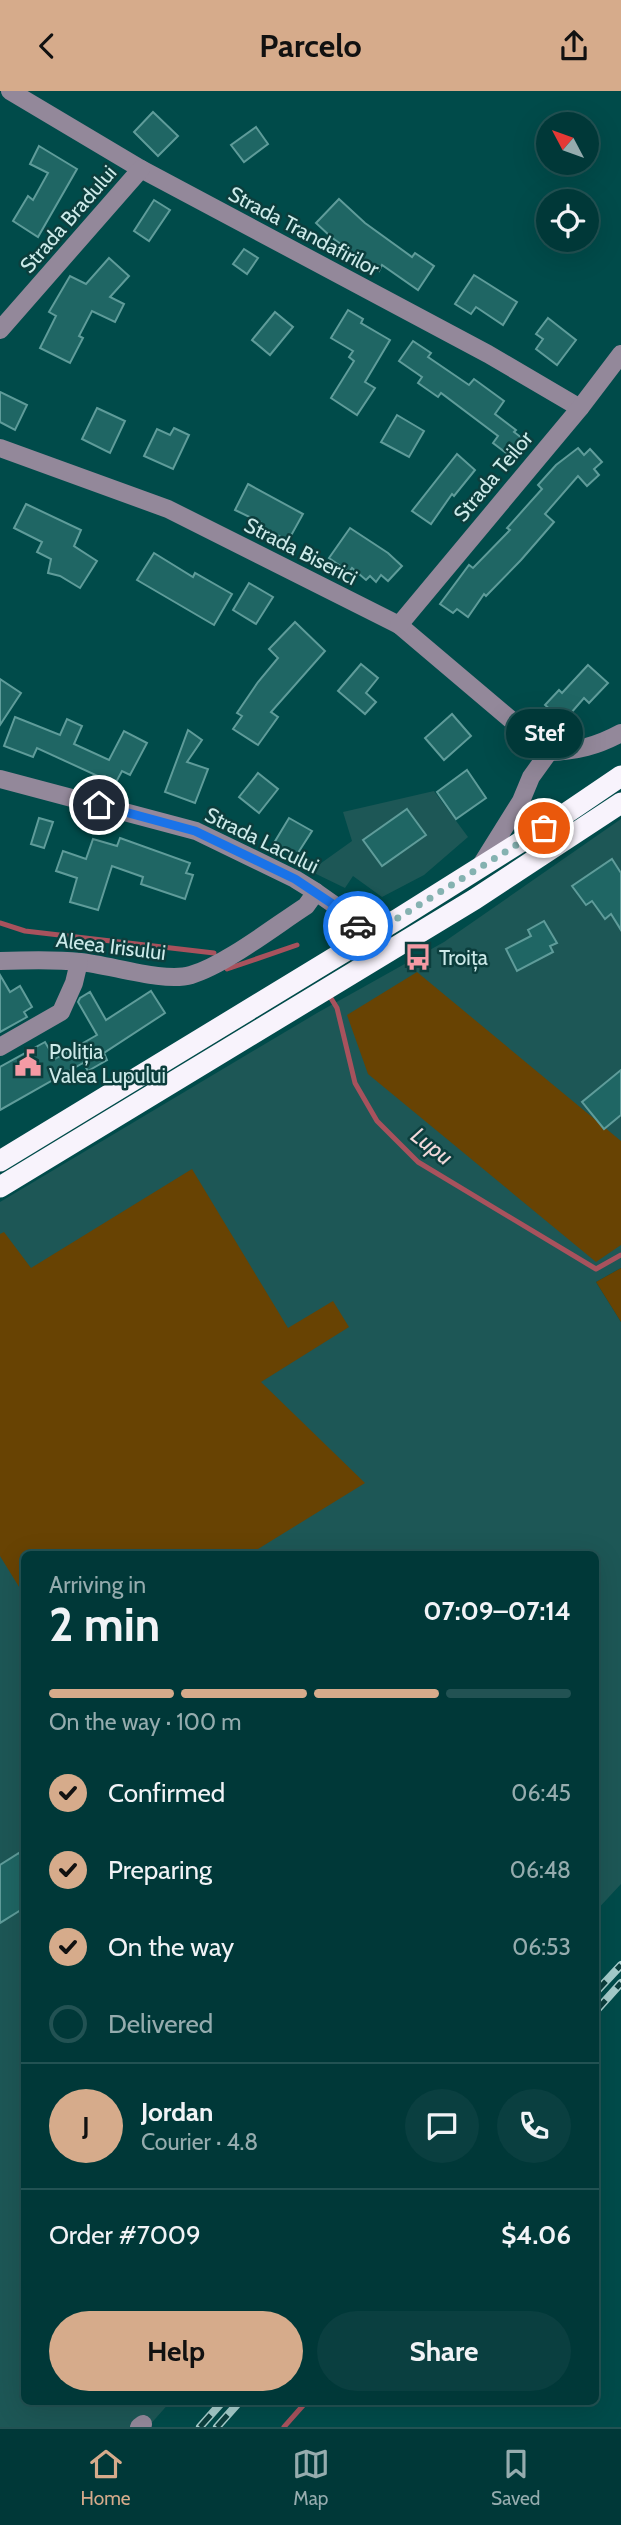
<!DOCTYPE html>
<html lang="en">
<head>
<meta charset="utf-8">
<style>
	:root { --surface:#003838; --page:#0a3f40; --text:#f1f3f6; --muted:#95acae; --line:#225253; --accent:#d6ab8b }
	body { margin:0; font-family:Cabin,sans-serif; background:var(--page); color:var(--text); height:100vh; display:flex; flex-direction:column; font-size:26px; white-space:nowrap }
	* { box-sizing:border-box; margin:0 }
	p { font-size:23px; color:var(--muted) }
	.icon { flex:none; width:38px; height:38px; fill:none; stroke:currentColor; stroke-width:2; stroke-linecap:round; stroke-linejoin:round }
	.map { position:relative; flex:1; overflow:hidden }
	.side { position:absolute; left:21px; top:1460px; width:578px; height:854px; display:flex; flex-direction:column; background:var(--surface); border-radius:10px; box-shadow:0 7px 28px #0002,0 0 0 2px var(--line) }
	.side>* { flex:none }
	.needle { width:46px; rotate:311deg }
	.tools { position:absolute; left:536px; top:21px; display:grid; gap:14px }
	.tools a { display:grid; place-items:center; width:63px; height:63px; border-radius:50%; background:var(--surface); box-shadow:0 7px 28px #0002,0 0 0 2px var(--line); font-size:35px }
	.pin { position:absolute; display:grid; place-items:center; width:60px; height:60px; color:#fff; margin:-30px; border:4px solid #fff; border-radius:50%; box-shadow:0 2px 7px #0007 }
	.courier { position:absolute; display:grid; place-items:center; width:70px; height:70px; margin:-35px; border:5px solid #1a73e8; border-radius:50%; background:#fff; color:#222; box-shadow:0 2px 9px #0007 }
	.bubble { position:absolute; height:49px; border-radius:24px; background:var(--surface); box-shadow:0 7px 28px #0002,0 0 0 2px var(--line); font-size:23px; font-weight:700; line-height:49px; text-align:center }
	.headline em { font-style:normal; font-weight:700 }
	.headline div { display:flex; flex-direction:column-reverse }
	.headline { display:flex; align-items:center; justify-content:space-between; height:119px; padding:0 28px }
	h1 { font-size:46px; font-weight:700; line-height:52px }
	.bar { display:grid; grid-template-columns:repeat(4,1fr); gap:10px 7px; align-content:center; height:84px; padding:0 28px }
	.bar i { height:9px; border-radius:5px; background:var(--line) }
	.bar .on { background:var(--accent) }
	.bar p { grid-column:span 4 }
	.line { display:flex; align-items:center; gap:18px; padding:0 28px; border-top:2px solid var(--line) }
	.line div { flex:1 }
	.round { display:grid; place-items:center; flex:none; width:74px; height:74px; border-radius:37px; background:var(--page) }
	ol { padding:0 28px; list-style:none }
	li { display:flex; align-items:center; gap:21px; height:77px }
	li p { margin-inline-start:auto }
	li .icon { padding:7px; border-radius:50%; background:var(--accent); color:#111; stroke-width:4 }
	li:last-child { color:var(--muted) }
	li i { width:38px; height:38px; border:4px solid var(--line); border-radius:50% }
	.primary-button { display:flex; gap:14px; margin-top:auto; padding:14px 28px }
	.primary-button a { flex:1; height:80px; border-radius:42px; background:var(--accent); color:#111; font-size:28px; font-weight:700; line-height:80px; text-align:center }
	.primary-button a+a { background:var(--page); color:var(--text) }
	header { display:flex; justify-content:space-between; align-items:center; height:91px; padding:0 28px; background:var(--accent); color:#111; font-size:32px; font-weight:700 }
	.tabs { display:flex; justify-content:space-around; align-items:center; height:98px; border-top:2px solid var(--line); background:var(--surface); font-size:19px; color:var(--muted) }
	.tabs a { display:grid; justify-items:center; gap:4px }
	.tabs .on { color:var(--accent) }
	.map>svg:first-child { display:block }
</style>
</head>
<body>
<header><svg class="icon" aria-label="back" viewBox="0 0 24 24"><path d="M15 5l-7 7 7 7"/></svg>Parcelo<svg class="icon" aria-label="share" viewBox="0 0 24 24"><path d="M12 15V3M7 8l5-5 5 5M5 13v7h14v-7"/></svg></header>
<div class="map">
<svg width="621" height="2336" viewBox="0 0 621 2336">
	<rect width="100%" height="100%" fill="#004b4a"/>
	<g fill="#1d5756">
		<path d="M434,700L468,746L424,784L382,806L353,785L345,797L310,780L352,750L343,721Z"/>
		<path d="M621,728V1177L596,1191L621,1231V1793L595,1821V1463H24V2310H171L148,2336H0V1111L317,922L444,851Z"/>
	</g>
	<g fill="#684303">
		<path d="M417,881L621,1050V1154L596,1171L368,983L347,924Z"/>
		<path d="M192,1078L288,1237L333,1210L349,1236L261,1291L365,1392L250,1463H24V1504L0,1465V1143L4,1141L31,1177Z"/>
		<path d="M621,1177V1231L596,1191Z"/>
	</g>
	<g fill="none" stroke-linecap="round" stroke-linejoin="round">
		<g stroke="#a8525d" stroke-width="5">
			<path d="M0,832L25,840L214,862"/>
			<path d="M227,878L297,854"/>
			<path d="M329,904L337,917L355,992L377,1030L418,1071L596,1178L621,1164"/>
			<path d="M284,2336L307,2310"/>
		</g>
	</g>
	<g fill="#1f6664" stroke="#5f9c9a" stroke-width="2">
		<path d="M153,21L178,45L158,65L134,41Z"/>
		<path d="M256,36L268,53L244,71L231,54Z"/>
		<path d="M39,55L77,78L38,146L13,130L28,105L33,109L48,82L30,73Z"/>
		<path d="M339,108L365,132L412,166L415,162L434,175L418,199L382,174L379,180L331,146L316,132Z"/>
		<path d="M154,109L170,119L149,150L134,140Z"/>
		<path d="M244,158L258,167L247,183L233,173Z"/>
		<path d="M109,167L129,185L110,206L124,213L115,231L92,220L79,245L83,247L70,272L40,257L56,225L49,221L70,185L86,193Z"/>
		<path d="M474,184L517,211L503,234L476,216L471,223L455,213Z"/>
		<path d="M348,219L363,228L361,232L390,249L365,291L375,297L357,324L331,307L354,270L349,266L353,260L331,247Z"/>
		<path d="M275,221L293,236L270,264L252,249Z"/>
		<path d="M548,227L576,249L557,274L536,258L543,248L536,243Z"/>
		<path d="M413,250L431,262L428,266L469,294L474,288L504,310L495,323L516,339L514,341L527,351L514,368L493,352L498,345L441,302L438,306L418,292L422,286L399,270Z"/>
		<path d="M0,301L27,314L15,339L0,331Z"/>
		<path d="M97,317L125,330L110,362L82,348Z"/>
		<path d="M397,324L424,340L409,366L381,351Z"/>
		<path d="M174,337L189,344L173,378L144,365L157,338L170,344Z"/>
		<path d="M578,357L584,364L590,358L602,371L594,378L599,384L587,395L578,385L545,423L554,431L521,469L486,505L484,503L468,526L457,518L453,522L440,513L469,474L473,477L510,439L507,437L542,398L538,394L556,374Z"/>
		<path d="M457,363L475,379L454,405L452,403L431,433L412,420Z"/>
		<path d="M248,393L303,423L288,450L258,434L260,431L235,419Z"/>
		<path d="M26,413L81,439L74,455L97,470L80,497L60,485L48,482L51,468L37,461L42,451L14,437Z"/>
		<path d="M350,437L388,462L402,475L388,490L381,484L376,491L370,485L366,489L352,477L349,481L329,467Z"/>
		<path d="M154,462L193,486L195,482L232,503L214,534L137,489Z"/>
		<path d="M249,492L273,506L256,533L233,519Z"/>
		<path d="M295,531L325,560L271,621L278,626L258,654L233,638L242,625L237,622L258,591L278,567L269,558Z"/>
		<path d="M361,573L378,587L366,602L376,611L365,623L338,600Z"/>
		<path d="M588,574L608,592L589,612L584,607L564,630L545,614L559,599L562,602Z"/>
		<path d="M0,588L21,602L0,634Z"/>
		<path d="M452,623L471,645L444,669L425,647Z"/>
		<path d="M15,626L60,644L67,628L82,635L74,653L109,669L124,640L147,652L130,684L122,680L115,693L37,657L33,666L4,655Z"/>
		<path d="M188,639L202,649L187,671L208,678L195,712L165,701Z"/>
		<path d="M467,679L486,707L456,728L437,701Z"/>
		<path d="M258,682L278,698L259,722L239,706Z"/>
		<path d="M407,718L426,744L382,775L363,749Z"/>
		<path d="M39,727L53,731L44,757L31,753Z"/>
		<path d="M289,727L312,740L296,765L274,752Z"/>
		<path d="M120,747L190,772L186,782L193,784L185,808L141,793L143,786L112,775L98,819L70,811L77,787L56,780L63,760L86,768L93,748L117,755Z"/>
		<path d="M612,768L621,782V839L611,823L605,828L592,810L586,814L572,795Z"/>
		<path d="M544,830L557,852L550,855L553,861L517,880L506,858L531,845L528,839Z"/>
		<path d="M0,884L10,901L20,895L32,916L24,921L27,926L0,941Z"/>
		<path d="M151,900L165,922L104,962L107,969L88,980L83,972L0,1019V976L45,951L55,968L97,944L78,911L80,907L90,901L106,929Z"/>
		<path d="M621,979V1024L604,1038L582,1011Z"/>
		<path d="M19,1762L24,1771V1817L0,1832V1774Z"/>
	</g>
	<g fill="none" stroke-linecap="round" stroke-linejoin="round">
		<g stroke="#93889a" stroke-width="18">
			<path d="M10,0L141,78L488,263L580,317"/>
			<path d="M0,239L141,78"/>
			<path d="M0,357L168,418L399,534L549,661C577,660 597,655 621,642"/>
			<path d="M399,534L580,317L621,263"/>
			<path d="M0,688L196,740L295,788L316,801L343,820L367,847"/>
			<path d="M481,774L521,710L531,686L549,661"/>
			<path d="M0,870C27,869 54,868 80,871C111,874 164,892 191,884C225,874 275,835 306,815L316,801"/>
			<path d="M0,956L61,921L74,892L79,871"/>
			<path d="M139,2336L143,2333"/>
		</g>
		<g stroke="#f8f3fc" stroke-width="21">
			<path d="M0,1070L398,828L565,723L621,685"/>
			<path d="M0,1096L475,808L621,712"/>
		</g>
		<defs>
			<g id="rail">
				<path d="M595,1902L621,1874"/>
				<path d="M595,1921L621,1892"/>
				<path d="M200,2336L223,2310"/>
				<path d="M217,2336L240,2310"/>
			</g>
		</defs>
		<use href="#rail" stroke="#a5cccb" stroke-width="8"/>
		<use href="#rail" stroke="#0c3e3d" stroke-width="5" stroke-dasharray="16" stroke-linecap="butt"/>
	</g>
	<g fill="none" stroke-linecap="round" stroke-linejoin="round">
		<path stroke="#85b2b1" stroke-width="7" stroke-dasharray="0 12.6" d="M358,835L367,846L544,737"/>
		<path stroke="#1a73e8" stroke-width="9" d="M99,714L195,740L295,788L343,820L358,835"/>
	</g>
	<defs>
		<symbol id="bus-bare" viewBox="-9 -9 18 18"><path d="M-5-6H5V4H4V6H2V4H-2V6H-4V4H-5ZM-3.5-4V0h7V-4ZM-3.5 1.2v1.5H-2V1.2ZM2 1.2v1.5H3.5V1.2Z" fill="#f49aa4" stroke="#0c3e3d" stroke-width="2.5" paint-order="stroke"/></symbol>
		<symbol id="civic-bare" viewBox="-9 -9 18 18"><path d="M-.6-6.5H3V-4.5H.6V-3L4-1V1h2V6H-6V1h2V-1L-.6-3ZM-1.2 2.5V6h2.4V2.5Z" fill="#f49aa4" stroke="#0c3e3d" stroke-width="2.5" paint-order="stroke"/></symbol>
	</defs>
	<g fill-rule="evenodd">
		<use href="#bus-bare" x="399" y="847" width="38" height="38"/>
		<use href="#civic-bare" x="9" y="953" width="38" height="38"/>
	</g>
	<g text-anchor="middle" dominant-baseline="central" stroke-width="5" stroke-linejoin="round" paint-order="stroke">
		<g font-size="21" fill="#cceae9" stroke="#0c3e3d">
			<text transform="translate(68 128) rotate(-49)">Strada Bradului</text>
			<text transform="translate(304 140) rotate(28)">Strada Trandafirilor</text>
			<text transform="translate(493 385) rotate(-50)">Strada Teilor</text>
			<text transform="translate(301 460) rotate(27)">Strada Biserici</text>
			<text transform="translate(262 749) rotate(26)">Strada Lacului</text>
			<text transform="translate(111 855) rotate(7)">Aleea Irisului</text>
		</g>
		<g font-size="21" fill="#cceae9" stroke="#0c3e3d" text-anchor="start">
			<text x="439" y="866">Troița</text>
			<text x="49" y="960">Poliția<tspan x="49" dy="24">Valea Lupului</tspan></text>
		</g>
		<g font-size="23" font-style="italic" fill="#f2d9da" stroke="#0c3e3d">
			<text transform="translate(432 1055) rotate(38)">Lupu</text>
		</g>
	</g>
</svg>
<div class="tools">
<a><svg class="needle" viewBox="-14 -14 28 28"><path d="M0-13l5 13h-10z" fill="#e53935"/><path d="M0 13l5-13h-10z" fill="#95acae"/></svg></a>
<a><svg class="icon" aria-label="locate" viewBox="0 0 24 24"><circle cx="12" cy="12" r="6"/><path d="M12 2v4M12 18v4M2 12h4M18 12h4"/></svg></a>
</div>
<div class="pin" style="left:544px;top:737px;background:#ea580c"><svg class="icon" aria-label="bag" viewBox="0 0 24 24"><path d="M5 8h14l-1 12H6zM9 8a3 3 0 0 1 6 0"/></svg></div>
<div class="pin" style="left:99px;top:714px;background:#1f2937"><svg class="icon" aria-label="home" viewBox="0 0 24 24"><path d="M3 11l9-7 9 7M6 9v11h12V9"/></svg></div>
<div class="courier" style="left:358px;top:835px"><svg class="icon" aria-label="car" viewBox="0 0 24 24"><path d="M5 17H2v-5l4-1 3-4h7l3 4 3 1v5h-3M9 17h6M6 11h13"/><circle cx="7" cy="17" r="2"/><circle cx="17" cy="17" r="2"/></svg></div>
<div class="bubble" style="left:506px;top:618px;width:77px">Stef</div>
<section class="side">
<div class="headline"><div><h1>2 min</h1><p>Arriving in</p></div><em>07:09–07:14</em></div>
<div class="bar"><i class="on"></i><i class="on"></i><i class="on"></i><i></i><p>On the way · 100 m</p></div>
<ol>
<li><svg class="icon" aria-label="check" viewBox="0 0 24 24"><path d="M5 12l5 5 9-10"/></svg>Confirmed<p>06:45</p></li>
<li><svg class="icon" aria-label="check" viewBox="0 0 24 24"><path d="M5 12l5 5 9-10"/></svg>Preparing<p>06:48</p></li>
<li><svg class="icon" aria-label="check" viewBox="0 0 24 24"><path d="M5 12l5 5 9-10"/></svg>On the way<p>06:53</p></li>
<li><i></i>Delivered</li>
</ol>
<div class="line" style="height:126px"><b class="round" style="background:var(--accent);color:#111">J</b><div><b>Jordan</b><p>Courier · 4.8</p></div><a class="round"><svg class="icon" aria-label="chat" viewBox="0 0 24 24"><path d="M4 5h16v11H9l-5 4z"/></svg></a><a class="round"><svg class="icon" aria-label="phone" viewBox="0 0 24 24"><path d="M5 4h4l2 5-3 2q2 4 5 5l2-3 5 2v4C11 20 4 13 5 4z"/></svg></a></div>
<div class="line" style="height:91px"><div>Order #7009</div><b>$4.06</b></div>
<div class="primary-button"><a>Help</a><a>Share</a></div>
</section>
</div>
<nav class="tabs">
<a class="on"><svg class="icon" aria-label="home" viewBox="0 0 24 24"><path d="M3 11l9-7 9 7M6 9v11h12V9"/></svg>Home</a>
<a><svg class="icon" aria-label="map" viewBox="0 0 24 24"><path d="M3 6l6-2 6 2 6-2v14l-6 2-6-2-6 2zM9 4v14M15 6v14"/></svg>Map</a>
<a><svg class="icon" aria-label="saved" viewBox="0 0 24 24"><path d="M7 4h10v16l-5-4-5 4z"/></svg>Saved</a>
</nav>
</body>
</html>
